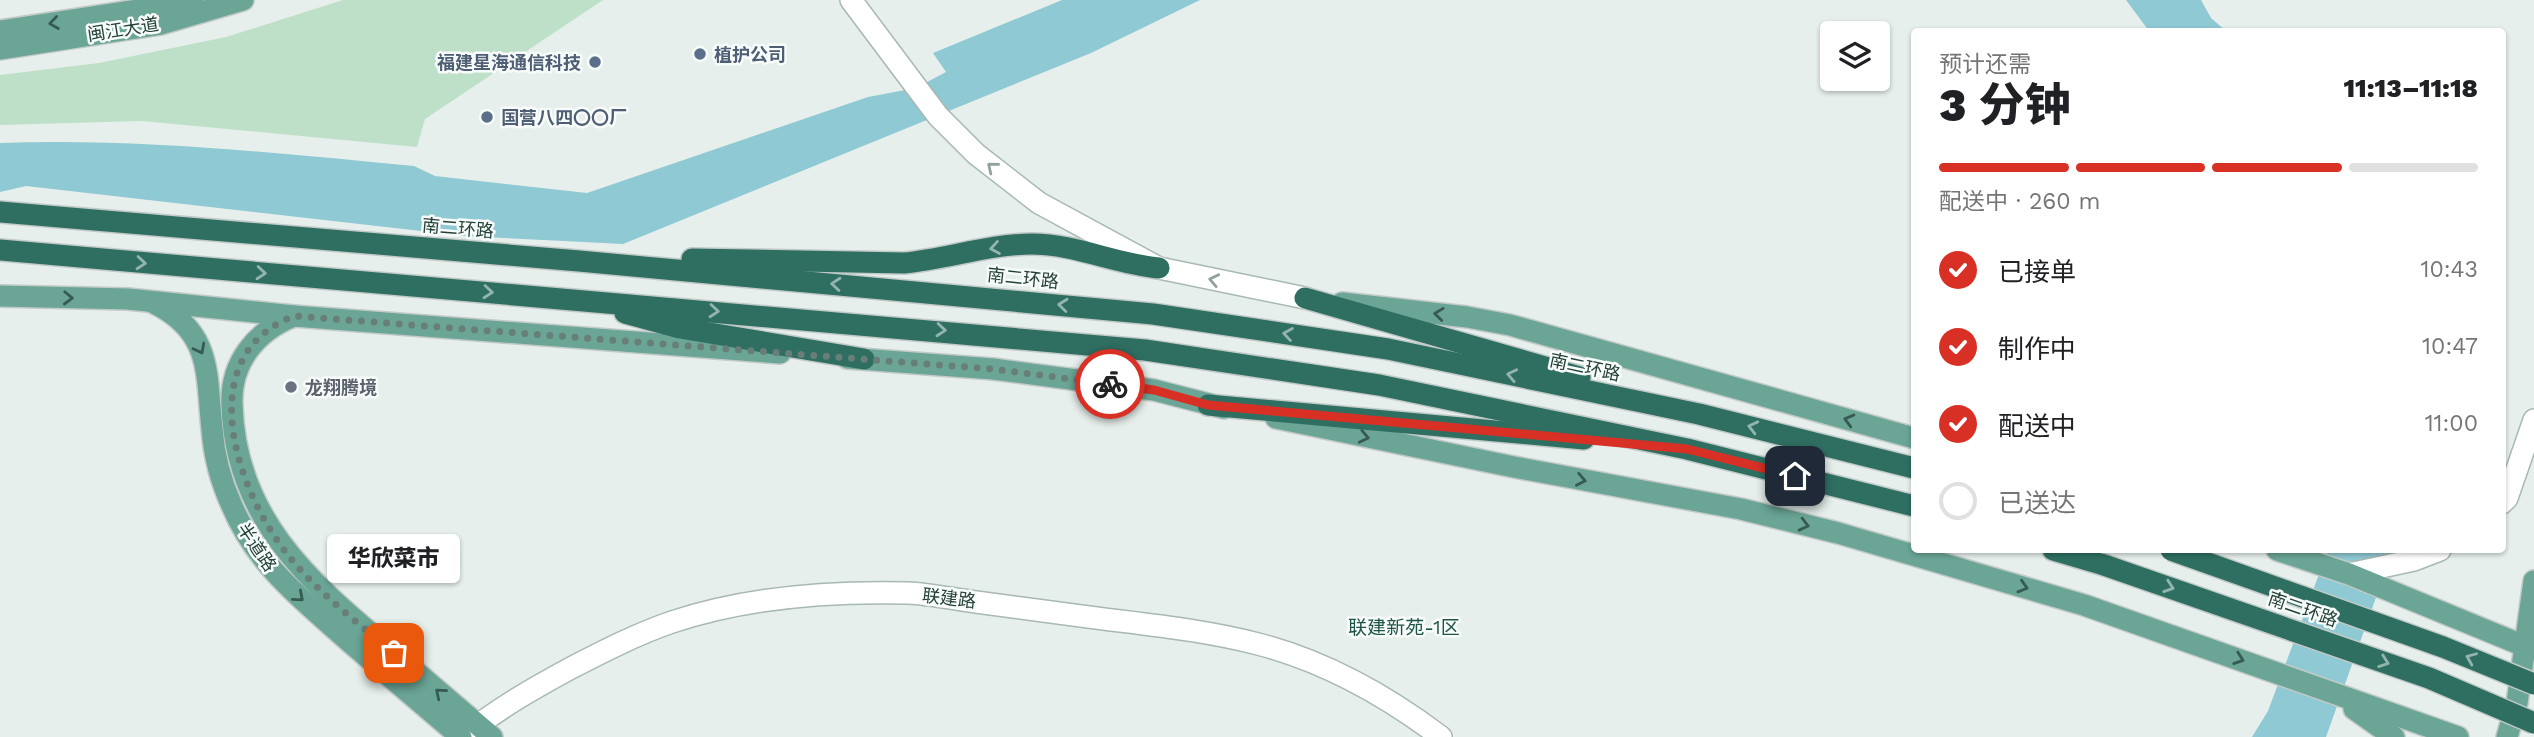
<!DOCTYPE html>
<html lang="zh">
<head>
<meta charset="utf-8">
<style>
	:root { --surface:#fff; --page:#f6f6f6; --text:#202124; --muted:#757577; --line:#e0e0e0; --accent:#d93025 }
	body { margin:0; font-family:"Work Sans","Noto Sans SC",sans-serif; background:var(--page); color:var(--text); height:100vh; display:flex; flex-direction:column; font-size:26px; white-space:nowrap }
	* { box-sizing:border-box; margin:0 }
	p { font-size:23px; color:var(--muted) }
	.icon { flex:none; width:38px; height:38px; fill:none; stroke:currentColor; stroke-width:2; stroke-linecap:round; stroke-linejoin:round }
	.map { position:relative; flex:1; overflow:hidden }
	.panel { position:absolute; left:1911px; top:28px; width:595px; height:525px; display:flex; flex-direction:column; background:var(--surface); border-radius:7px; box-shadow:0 2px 5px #0004 }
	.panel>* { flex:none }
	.fabs { position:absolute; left:1820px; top:21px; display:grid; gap:14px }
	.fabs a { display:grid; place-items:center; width:70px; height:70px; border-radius:7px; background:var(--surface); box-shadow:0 2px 5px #0004; font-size:35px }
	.pin { position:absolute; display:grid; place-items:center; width:60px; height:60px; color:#fff; margin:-30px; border-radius:14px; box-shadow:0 4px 10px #0006 }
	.courier { position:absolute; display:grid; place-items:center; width:70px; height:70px; margin:-35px; border:5px solid #d93025; border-radius:50%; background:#fff; color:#222; box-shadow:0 2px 9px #0007 }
	.bubble { position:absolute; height:49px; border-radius:7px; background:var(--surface); box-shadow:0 2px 5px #0004; font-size:23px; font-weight:800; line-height:49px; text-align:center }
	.summary em { font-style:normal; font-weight:800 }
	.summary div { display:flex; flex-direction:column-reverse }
	.summary { display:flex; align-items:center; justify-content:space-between; height:119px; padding:0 28px }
	h1 { font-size:46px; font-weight:800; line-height:52px }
	.bar { display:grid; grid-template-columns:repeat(4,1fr); gap:10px 7px; align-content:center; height:84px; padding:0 28px }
	.bar i { height:9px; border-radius:5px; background:var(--line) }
	.bar .active { background:var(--accent) }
	.bar p { grid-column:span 4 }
	ol { padding:0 28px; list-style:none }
	li { display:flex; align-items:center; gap:21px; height:77px }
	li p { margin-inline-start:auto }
	li .icon { padding:7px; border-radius:50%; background:var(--accent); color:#fff; stroke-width:4 }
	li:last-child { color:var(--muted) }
	li i { width:38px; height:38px; border:4px solid var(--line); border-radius:50% }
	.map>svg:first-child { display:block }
</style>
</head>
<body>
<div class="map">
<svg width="2534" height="737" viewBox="0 0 2534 737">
	<rect width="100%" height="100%" fill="#e6efeb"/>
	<path fill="#bfe0c8" d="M343,0H603L425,119L417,147L142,121L0,125V75L99,63L226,37Z"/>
	<g fill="#8ec9d4">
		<path d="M1062,0H1200L1091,53L623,244L465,236L26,186L0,192V143C139,138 276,153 414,166L435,176L587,193L868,97L916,88L946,72L933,53Z"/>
		<path d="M2126,0H2201L2211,18L2226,31H2149Z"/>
		<path d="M2328,550H2393L2326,737H2252L2268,711Z"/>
	</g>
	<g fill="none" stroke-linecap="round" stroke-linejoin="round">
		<defs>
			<g id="minor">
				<path d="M851,0L938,116L976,154L1039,203L1159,268L1305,298"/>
				<path d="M2502,503L2507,498L2534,420"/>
				<path d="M2349,574L2414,560L2440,550"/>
				<path d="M464,736C497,709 534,688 571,668C604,651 637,634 672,622C747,597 829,591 908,593C930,594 953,599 976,602C1011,607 1046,611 1081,616C1140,624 1200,629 1258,644C1324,661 1388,697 1441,737"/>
			</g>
			<g id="major">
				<path d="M0,31L177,4L193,0"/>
				<path d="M0,49L161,24L243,0"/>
				<path d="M0,296L128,299L294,316L780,353"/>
				<path d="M154,303C213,332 206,375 212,429C214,455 221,482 232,506C258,567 304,601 352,644C388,675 424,706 461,737"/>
				<path d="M1342,303L1467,317L1510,325L1914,438"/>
				<path d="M294,316C256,331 230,363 232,405C235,517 308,581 387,647C422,677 457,707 492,737"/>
				<path d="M847,358L993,369L1154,390L1224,408"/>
				<path d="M1276,418L1514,467L1741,509L1838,533L2084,605L2458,737"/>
				<path d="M2277,550L2349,574L2534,650"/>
				<path d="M2354,709L2394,737"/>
				<path d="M2507,737L2517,703L2534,581"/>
			</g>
			<g id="highway">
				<path d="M0,212L579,261L1153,314L1388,349L1699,414L1914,468"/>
				<path d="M0,250L1145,350L1379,385L1687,449L1914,506"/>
				<path d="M692,259L904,263C947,259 989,244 1032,244C1075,244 1116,264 1159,268"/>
				<path d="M1305,298L1580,377"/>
				<path d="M625,313L680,328L864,359"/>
				<path d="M1208,405L1584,439"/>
				<path d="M2053,550L2104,565"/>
			</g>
		</defs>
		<use href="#minor" stroke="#a8b8b2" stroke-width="24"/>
		<use href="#major" stroke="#c2cac8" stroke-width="24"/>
		<use href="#highway" stroke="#c2cac8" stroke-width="24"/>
		<use href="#minor" stroke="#fff" stroke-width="21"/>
		<use href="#major" stroke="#6aa596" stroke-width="21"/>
		<use href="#highway" stroke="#2f6f62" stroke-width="21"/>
		<defs>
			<g id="highway-bridge">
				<path d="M2171,550L2443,647L2534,684"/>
				<path d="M2104,565L2429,678L2534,723"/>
			</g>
		</defs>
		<use href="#highway-bridge" stroke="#c2cac8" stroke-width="24" stroke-linecap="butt"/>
		<use href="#highway-bridge" stroke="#2f6f62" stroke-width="21"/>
	</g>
	<defs><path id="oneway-chevron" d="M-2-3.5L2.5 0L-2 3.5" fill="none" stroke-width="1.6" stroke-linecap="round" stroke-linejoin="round" transform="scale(1.75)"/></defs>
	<g stroke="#365b51">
		<use href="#oneway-chevron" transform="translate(54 23) rotate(172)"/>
		<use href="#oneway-chevron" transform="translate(68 298) rotate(2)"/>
		<use href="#oneway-chevron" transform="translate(1439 314) rotate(-173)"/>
		<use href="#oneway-chevron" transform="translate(200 349) rotate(62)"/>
		<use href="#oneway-chevron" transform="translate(1849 420) rotate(-165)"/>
		<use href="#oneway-chevron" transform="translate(1364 437) rotate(12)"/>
		<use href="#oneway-chevron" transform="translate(1581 480) rotate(11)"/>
		<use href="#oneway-chevron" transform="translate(1804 525) rotate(14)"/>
		<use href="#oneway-chevron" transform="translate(2023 587) rotate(17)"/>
		<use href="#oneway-chevron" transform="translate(299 597) rotate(41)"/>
		<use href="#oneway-chevron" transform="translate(2239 659) rotate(19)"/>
		<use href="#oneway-chevron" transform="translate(440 693) rotate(-140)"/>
	</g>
	<g stroke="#92a09c">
		<use href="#oneway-chevron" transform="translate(992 167) rotate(-141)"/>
		<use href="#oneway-chevron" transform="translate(1214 280) rotate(-168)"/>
	</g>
	<g stroke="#93b5ae">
		<use href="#oneway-chevron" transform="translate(995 248) rotate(171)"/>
		<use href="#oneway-chevron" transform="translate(141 263) rotate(5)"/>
		<use href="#oneway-chevron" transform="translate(261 273) rotate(5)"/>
		<use href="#oneway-chevron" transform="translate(836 284) rotate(-175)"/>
		<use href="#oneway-chevron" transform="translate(488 292) rotate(5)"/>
		<use href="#oneway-chevron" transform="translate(1063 305) rotate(-174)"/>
		<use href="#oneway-chevron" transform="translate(714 311) rotate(5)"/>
		<use href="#oneway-chevron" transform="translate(941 330) rotate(5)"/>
		<use href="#oneway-chevron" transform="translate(1288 334) rotate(-171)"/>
		<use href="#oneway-chevron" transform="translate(1512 375) rotate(-168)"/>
		<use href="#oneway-chevron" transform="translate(1753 427) rotate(-166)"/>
		<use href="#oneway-chevron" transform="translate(2169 587) rotate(19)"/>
		<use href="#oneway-chevron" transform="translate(2471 658) rotate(-157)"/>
		<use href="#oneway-chevron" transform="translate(2384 662) rotate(20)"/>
	</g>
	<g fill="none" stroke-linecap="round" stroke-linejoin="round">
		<path stroke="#687f78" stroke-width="7" stroke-dasharray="0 12.6" d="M394,653C357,622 317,592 288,555C236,490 190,356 294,316L993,369L1110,384"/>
		<path stroke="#d93025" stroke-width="9" d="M1110,384L1154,390L1208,405L1687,449L1795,476"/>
	</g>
	<g fill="#5c6f8a" stroke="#f7fbf9" stroke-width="2.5">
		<circle cx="700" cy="54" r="7"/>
		<circle cx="595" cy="62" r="7"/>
		<circle cx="487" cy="117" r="7"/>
	</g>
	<circle fill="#6b7280" stroke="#f7fbf9" stroke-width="2.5" cx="291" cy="387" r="7"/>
	<g text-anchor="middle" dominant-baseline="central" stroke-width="5" stroke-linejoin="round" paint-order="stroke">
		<g font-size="18" fill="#24423a" stroke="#f7fbf9">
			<text transform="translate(123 29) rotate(-9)">闽江大道</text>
			<text transform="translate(458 228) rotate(5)">南二环路</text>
			<text transform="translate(1023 278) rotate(6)">南二环路</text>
			<text transform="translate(1585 367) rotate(12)">南二环路</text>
			<text transform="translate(257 547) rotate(56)">半道路</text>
			<text transform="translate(949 598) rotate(7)">联建路</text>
			<text transform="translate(2303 609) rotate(19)">南二环路</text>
		</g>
		<g font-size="18" font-weight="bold" fill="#4e5e75" stroke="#f7fbf9" text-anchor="start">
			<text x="714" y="54">植护公司</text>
			<text x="581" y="62" text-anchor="end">福建星海通信科技</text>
			<text x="501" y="117">国营八四〇〇厂</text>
		</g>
		<g font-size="18" font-weight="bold" fill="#5b616d" stroke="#f7fbf9" text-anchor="start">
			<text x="305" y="387">龙翔腾境</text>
		</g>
		<g font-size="19" fill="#1f5548" stroke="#f7fbf9">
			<text x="1404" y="627">联建新苑-1区</text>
		</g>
	</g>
</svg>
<div class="fabs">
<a><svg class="icon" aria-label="layers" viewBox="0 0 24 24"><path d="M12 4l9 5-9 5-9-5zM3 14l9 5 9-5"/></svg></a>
</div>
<div class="pin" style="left:394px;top:653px;background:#ea580c"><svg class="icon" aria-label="bag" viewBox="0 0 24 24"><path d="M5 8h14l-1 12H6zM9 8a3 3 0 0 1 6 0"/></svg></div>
<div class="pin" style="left:1795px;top:476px;background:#1f2937"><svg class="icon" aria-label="home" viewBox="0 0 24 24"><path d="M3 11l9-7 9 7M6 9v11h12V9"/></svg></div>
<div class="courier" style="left:1110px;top:384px"><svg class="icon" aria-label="bike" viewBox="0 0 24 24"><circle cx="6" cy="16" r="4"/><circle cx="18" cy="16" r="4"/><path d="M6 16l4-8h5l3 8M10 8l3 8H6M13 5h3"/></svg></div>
<div class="bubble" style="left:327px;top:534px;width:133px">华欣菜市</div>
<section class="panel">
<div class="summary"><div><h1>3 分钟</h1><p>预计还需</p></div><em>11:13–11:18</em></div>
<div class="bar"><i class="active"></i><i class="active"></i><i class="active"></i><i></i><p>配送中 · 260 m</p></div>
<ol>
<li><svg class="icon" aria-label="check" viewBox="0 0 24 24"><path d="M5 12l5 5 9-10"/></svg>已接单<p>10:43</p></li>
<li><svg class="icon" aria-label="check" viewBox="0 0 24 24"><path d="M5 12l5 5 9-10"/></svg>制作中<p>10:47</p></li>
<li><svg class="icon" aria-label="check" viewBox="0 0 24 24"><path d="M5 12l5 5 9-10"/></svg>配送中<p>11:00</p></li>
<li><i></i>已送达</li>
</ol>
</section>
</div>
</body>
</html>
